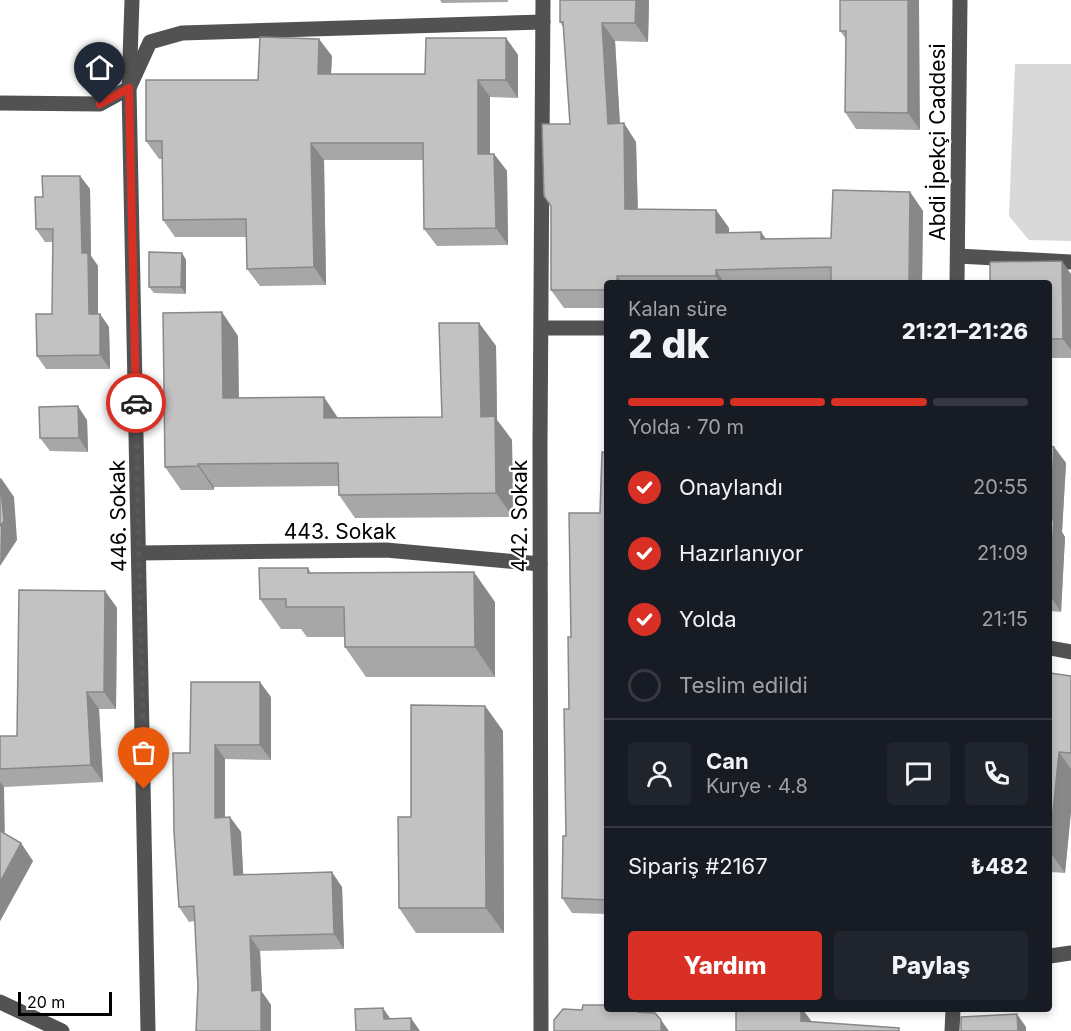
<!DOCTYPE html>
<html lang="tr">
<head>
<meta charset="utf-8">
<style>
	:root { --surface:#171b24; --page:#20242c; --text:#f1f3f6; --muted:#9ea1a6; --line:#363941; --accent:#d93025 }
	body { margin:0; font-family:Inter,sans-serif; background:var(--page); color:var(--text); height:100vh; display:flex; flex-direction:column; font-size:22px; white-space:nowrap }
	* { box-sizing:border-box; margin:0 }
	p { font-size:20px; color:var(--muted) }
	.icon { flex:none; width:33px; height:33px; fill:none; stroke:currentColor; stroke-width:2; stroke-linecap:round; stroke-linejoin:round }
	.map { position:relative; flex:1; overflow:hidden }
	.side { position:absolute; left:604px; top:280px; width:448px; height:732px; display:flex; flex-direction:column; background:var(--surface); border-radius:6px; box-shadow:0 3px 9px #0003 }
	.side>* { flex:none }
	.scale { position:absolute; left:18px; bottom:15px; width:94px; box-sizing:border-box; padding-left:6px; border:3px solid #000; border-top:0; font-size:16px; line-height:21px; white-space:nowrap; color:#000; -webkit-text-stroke:4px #fff; paint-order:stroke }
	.pin { position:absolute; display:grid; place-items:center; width:51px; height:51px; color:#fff; margin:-62px -26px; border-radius:50% 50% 50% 0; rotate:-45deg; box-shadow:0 0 6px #0007 }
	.pin .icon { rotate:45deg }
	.courier { position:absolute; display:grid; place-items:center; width:60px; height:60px; margin:-30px; border:4px solid #d93025; border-radius:50%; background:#fff; color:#222; box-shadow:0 2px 8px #0007 }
	.head em { font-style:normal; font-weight:800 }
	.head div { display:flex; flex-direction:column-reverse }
	.head { display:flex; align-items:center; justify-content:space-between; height:102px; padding:0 24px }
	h1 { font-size:39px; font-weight:800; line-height:45px }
	.bar { display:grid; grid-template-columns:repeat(4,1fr); gap:9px 6px; align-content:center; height:72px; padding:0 24px }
	.bar i { height:8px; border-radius:4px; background:var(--line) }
	.bar .selected { background:var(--accent) }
	.bar p { grid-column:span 4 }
	.line { display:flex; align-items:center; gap:15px; padding:0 24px; border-top:2px solid var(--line) }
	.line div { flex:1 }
	.round { display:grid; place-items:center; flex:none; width:63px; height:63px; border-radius:6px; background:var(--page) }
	ol { padding:0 24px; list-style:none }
	li { display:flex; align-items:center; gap:18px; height:66px }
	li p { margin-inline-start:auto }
	li .icon { padding:6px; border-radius:50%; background:var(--accent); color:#fff; stroke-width:4 }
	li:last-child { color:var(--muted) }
	li i { width:33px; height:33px; border:3px solid var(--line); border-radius:50% }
	.cta { display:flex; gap:12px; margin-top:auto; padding:12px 24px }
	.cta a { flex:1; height:69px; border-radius:6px; background:var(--accent); color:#fff; font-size:24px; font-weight:800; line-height:69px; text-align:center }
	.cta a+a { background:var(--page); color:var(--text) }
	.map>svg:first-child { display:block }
</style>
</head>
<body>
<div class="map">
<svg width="1071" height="1031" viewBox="0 0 1071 1031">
	<rect width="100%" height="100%" fill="#fff"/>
	<path fill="#d9d9d9" d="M1015,64H1071V241L1029,240L1009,216Z"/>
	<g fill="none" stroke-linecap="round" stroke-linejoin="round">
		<g stroke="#525252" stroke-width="15">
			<path d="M132,0L129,88L148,1031"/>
			<path d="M0,103L100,104L129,88L150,42L182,33L543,22"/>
			<path d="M958,256L1071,262"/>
			<path d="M957,284L960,0"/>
			<path d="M542,328H608"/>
			<path d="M139,553L386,550L540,564"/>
			<path d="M1050,648L1071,652"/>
			<path d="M1050,956L1071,953"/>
			<path d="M0,1002L62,1031"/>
			<path d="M541,1031L540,445L543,0"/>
			<path d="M952,1031L953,1010"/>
		</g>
	</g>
	<g fill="#a7a7a7">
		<path d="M440,0H508V2L442,3Z"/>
		<path d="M560,0H649L648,42L615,41L620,124L636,142L638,209L716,210L729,228V232L766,239L831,238L910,192L923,211L922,284H608V308H564L551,290L570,124L563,27L560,22Z"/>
		<path d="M840,0L920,130L856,129L845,112L846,39L840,31Z"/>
		<path d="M506,38L518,55V98L490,97V154H494L507,171L508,245L437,246L424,229L423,160H324L326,285L260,286L247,269V237H175L163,220L162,159H159L146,141L258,80L332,56L331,74H425Z"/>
		<path d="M80,176L90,189L91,256L98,266V314H100L109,327L110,369H46L37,356L52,314V242H45L36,229L43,197Z"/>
		<path d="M182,253L186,260V294L154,293L149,287Z"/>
		<path d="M1071,274V358H1050V284Z"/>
		<path d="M479,323L496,346L497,420L512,440L513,517L355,518L339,495V486L214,487V490H181L165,467L238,336L239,398L338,418L442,417Z"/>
		<path d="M87,420L88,452L50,451L40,438Z"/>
		<path d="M1050,446L1054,447L1066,463L1062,532L1065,537L1061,612L1050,611Z"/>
		<path d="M608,453V914L572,913L562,898L566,836L571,637L600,513Z"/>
		<path d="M308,568L311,573L495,602V677H366L345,647V637H307L301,629H281L260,599Z"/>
		<path d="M105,591L117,608L116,709H99L103,782L4,787V834L33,861L0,921V736H17Z"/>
		<path d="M1050,673L1071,676V811L1065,873L1050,872Z"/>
		<path d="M271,697V760L225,759V818L230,817L241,832L243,875L342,887L344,949L260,951L262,992L271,1005V1031H196L198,987L195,921L189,922L179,907L190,753Z"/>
		<path d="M485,706L503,731L504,933H416L399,908L411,817Z"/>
	</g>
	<g fill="#888">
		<path d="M636,0H649L648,42L635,23Z"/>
		<path d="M908,0H919L920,130L908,113Z"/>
		<path d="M602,23L615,41L621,142L608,124Z"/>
		<path d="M506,38L518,55V98L506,80Z"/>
		<path d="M319,39L332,56L330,91L318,74Z"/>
		<path d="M478,80L490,97V172L478,154Z"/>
		<path d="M624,123L636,142L638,227L625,209Z"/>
		<path d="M311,143L324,160L326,285L314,267Z"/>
		<path d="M494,154L507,171L508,245L496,228Z"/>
		<path d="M80,176L90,189L91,256L98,266V327L89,314L82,253Z"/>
		<path d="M910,192L923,211L922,284H909Z"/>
		<path d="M716,210L729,228V251L716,233Z"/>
		<path d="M761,232L774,250L761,239Z"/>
		<path d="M182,253L186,260V294L181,287Z"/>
		<path d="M1062,261L1071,274V350L1063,339Z"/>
		<path d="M716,270L725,284H721L716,276Z"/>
		<path d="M617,276L623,284H617Z"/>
		<path d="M222,312L238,336L239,422L223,398Z"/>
		<path d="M100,314L109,327L110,369L100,355Z"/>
		<path d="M479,323L496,346L497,420L512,440L513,517L496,493L481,417Z"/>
		<path d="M324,397L340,421L324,418Z"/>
		<path d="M78,406L87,420L88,452L79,438Z"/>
		<path d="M1054,447L1066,463L1062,532L1065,537L1061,612L1050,596V520Z"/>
		<path d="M198,464L214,487V490L198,466Z"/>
		<path d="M1,478L14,497L17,540L0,566Z"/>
		<path d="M474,572L495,602V677L475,647Z"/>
		<path d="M105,591L117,608L116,709L104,692Z"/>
		<path d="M260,682L271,697V760L260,745Z"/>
		<path d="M87,692L99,709L103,782L91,765Z"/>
		<path d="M485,706L503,731L504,933L486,908Z"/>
		<path d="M215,745L225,759V833L215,818Z"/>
		<path d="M1059,752L1071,769V811L1065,873L1050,852V841Z"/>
		<path d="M0,782L4,787L5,844L0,838Z"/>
		<path d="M230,817L241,832L244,890L234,875Z"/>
		<path d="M21,843L33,861L0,921V882Z"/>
		<path d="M332,872L342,887L344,949L334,934Z"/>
		<path d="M250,936L260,951L262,992L271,1005V1031H261L252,991Z"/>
		<path d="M383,1008L392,1021L384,1019Z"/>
		<path d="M801,1010H803L813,1023L801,1021Z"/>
		<path d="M1017,1014L1026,1027V1031H1018Z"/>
		<path d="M411,1018L420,1031H411Z"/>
		<path d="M661,1020L669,1031H661Z"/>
	</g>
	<g fill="#c2c2c2" stroke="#888" stroke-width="1.5">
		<path d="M560,0H636L635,23H602L608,124L624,123L625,209L716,210V233L761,232V239L831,238L833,190L910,192L909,284H831V267L716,270V276H617V284H608V290H551V206L544,196L542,124H570L563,22H560Z"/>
		<path d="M840,0H908V113L845,112L846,31H840Z"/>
		<path d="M260,37L319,39L318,74H425L426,38H506V80H478V154H494L496,228L424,229L423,143H311L314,267L247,269L246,219L163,220L162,141H146V80H258Z"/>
		<path d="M42,176H80L82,253H88L89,314H100V355L37,356L36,314H52L53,229H36L35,197H43Z"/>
		<path d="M149,252L182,253L181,287H149Z"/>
		<path d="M1062,261L1063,339H1050V284H990V262Z"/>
		<path d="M222,312L223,398L324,397V418L442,417L439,323H479L481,417L495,416L496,493L339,495L338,463L198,464V466L165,467L163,313Z"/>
		<path d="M78,406L79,438H40L39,407Z"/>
		<path d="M1050,446L1054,447L1050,519Z"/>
		<path d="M602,452L608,453V900L562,898L563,836H566L564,709H569L568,637H571L569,513H600Z"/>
		<path d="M0,478L4,521L0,526Z"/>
		<path d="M1050,520H1054L1050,584Z"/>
		<path d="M259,568H308V573L474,572L475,647H345L344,607H286V599H260Z"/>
		<path d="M19,590L105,591L104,692H87L91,765L0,769V736H17Z"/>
		<path d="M1050,673L1071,676V753L1059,752L1050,841Z"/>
		<path d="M191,682H260V745H215V818L230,817L234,875L332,872L334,934L250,936L252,991L261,990V1031H196L198,987L194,906L179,907L174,832L173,753H190Z"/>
		<path d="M411,705L485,706L486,908H399L398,817H411Z"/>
		<path d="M0,831L21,843L0,882Z"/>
		<path d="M583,1005H608V1010H638V1012L655,1013L661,1020V1031H554V1020L563,1009L582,1010Z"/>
		<path d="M383,1008L384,1019L411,1018V1031H356L355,1009Z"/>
		<path d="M736,1010H801V1021L899,1028V1031H736Z"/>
		<path d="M1017,1014L1018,1031H961V1017Z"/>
	</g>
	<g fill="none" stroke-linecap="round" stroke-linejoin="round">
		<path stroke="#595959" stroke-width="6" stroke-dasharray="0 10.8" d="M136,403L144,789"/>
		<path stroke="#d93025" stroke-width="8" d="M100,104L129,88L136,403"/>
	</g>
	<g text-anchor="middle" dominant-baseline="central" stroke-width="4.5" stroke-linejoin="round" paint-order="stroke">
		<g font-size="21" fill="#000" stroke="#fff">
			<text transform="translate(937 142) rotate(-90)">Abdi İpekçi Caddesi</text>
			<text transform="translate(118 516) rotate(-91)">446. Sokak</text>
			<text transform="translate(519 516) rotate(-90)">442. Sokak</text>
			<text x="340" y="531">443. Sokak</text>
		</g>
	</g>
</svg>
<div class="scale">20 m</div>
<div class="pin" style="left:144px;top:789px;background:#ea580c"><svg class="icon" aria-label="bag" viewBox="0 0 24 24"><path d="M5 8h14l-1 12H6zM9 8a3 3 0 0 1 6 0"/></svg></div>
<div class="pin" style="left:100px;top:104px;background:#1f2937"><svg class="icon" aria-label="home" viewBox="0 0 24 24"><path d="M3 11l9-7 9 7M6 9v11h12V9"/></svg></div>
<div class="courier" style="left:136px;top:403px"><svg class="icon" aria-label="car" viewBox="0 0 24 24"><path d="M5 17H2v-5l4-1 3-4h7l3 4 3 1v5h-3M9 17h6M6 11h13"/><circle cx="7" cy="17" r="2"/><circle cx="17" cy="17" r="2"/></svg></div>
<section class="side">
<div class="head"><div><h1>2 dk</h1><p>Kalan süre</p></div><em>21:21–21:26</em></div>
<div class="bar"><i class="selected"></i><i class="selected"></i><i class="selected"></i><i></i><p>Yolda · 70 m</p></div>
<ol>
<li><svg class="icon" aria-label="check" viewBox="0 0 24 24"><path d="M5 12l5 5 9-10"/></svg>Onaylandı<p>20:55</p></li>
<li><svg class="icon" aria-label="check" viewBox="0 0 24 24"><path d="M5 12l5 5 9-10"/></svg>Hazırlanıyor<p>21:09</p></li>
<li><svg class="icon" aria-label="check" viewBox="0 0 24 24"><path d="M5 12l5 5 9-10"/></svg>Yolda<p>21:15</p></li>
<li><i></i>Teslim edildi</li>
</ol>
<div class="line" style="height:108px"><a class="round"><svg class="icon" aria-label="person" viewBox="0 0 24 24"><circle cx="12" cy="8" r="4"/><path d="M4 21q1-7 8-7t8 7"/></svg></a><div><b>Can</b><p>Kurye · 4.8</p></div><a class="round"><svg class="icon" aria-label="chat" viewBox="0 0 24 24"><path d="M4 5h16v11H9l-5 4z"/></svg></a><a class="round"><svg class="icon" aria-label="phone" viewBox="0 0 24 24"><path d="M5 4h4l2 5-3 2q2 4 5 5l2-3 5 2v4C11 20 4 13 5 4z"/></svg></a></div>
<div class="line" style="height:78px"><div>Sipariş #2167</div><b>₺482</b></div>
<div class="cta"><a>Yardım</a><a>Paylaş</a></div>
</section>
</div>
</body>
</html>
